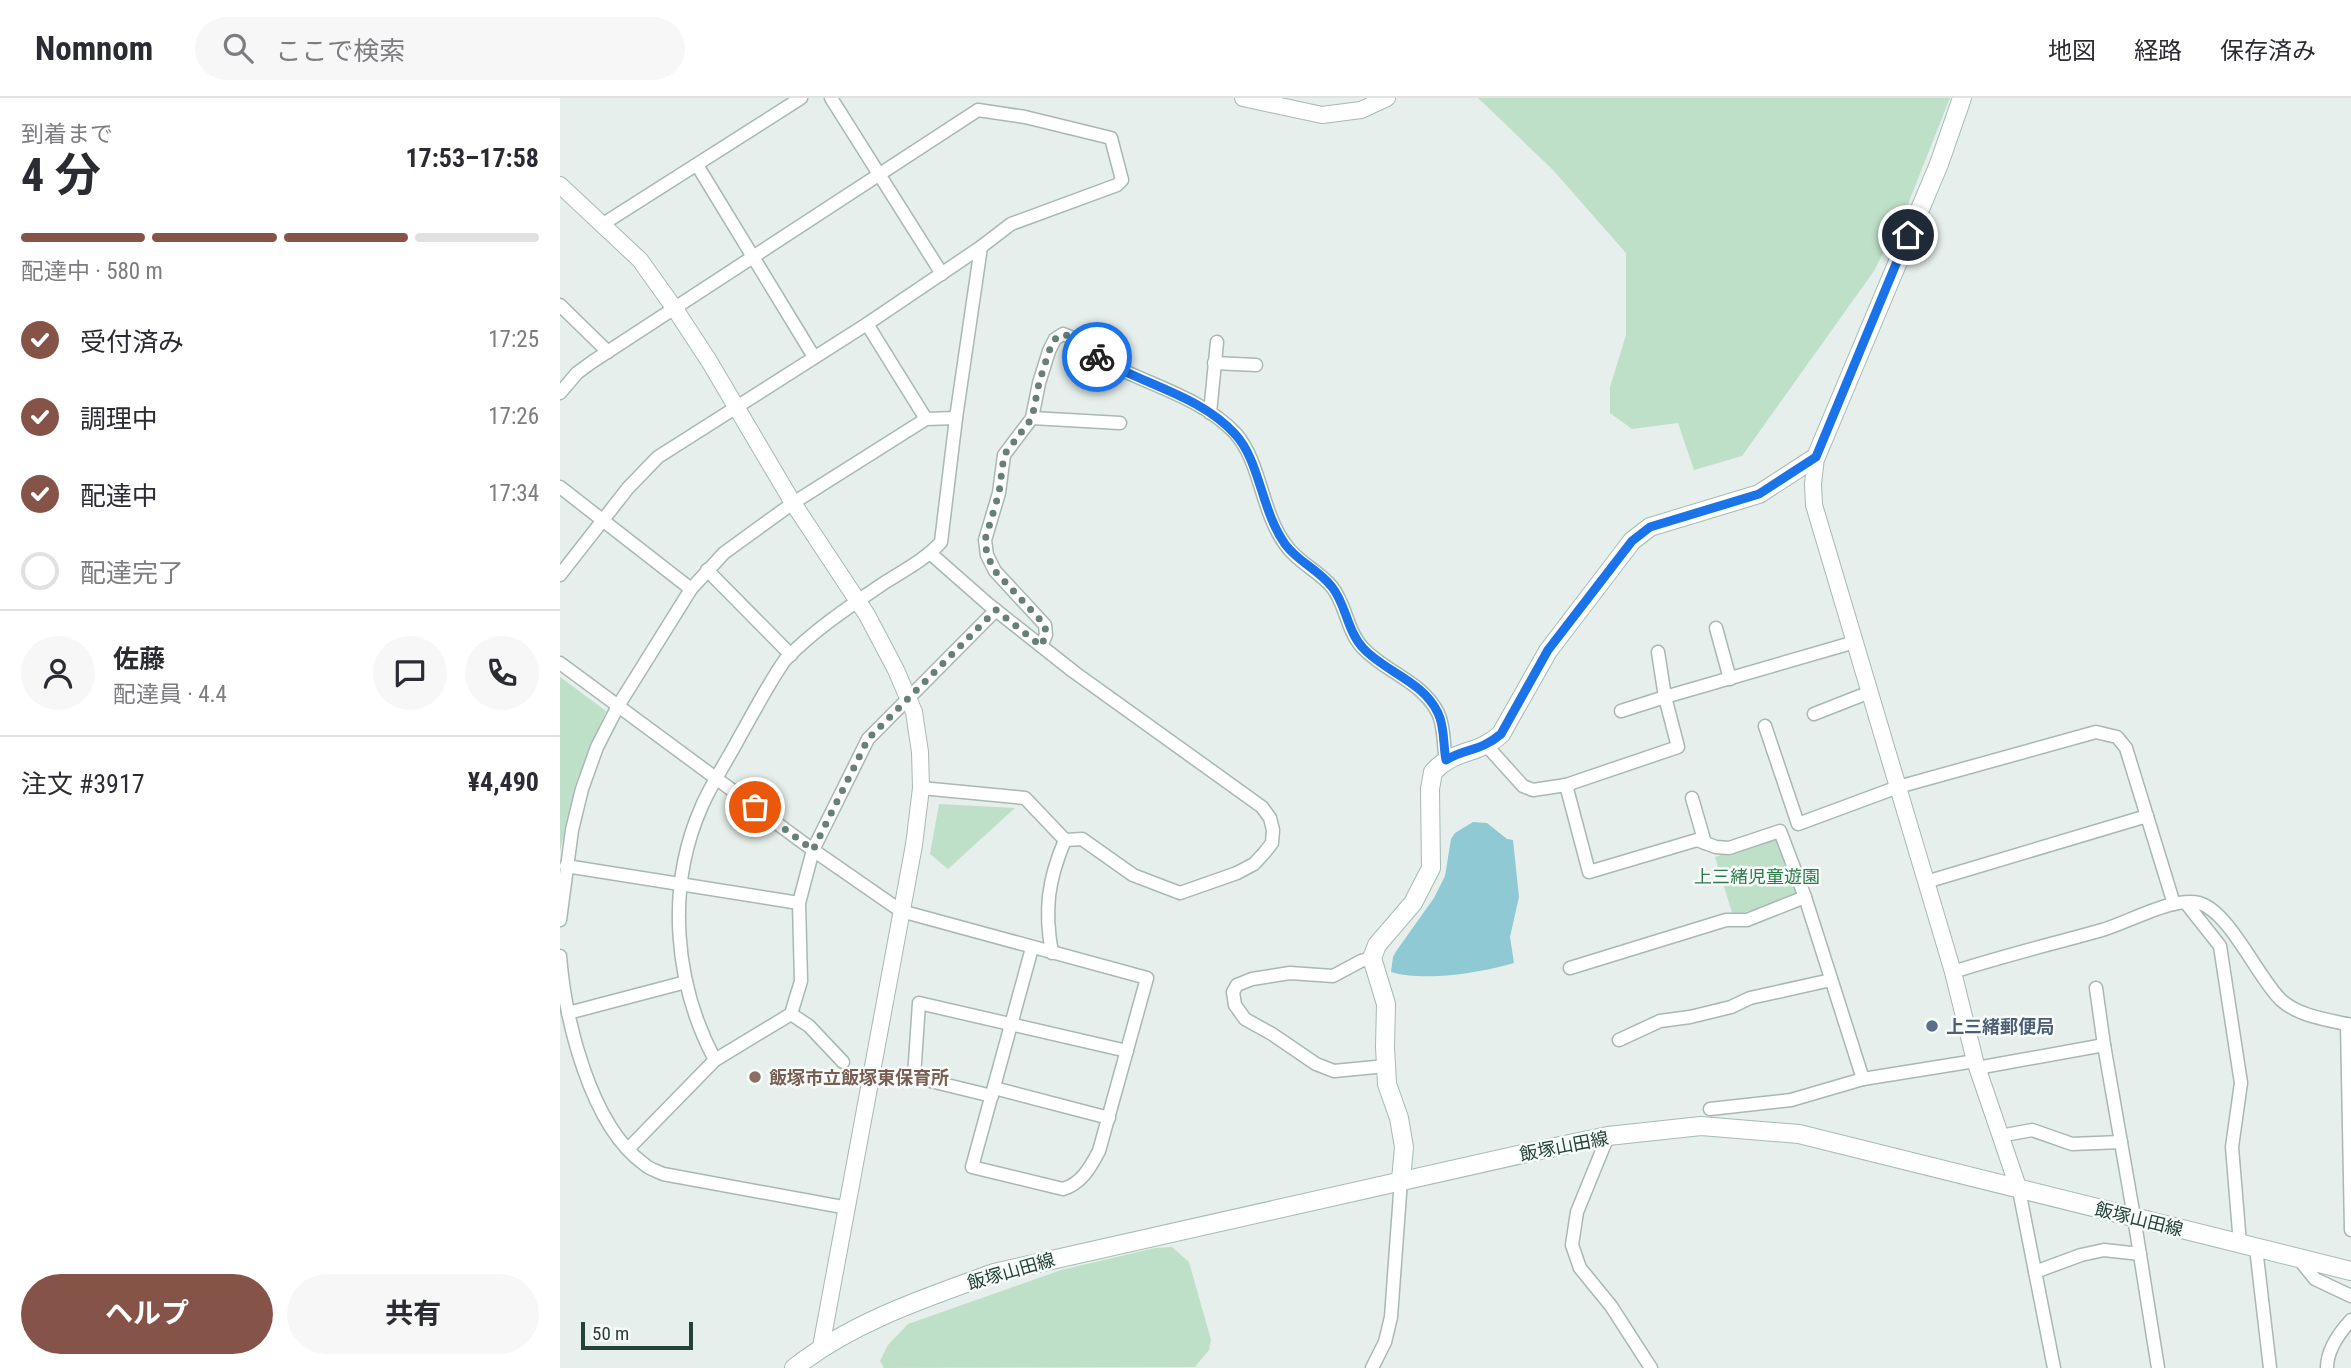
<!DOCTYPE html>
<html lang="ja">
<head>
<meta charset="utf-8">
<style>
	:root { --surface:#fff; --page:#f7f7f7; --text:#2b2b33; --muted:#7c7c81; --line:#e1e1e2; --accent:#855347 }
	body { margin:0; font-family:"Roboto Condensed","Noto Sans JP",sans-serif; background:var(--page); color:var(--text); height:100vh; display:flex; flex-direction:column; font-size:26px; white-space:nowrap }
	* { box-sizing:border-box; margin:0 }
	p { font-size:23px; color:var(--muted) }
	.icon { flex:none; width:38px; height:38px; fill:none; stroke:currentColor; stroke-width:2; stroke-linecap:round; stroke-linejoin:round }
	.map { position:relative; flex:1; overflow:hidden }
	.drawer { display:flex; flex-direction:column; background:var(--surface); width:560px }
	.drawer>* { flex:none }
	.scale { position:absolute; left:21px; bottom:18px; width:112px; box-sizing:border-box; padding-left:7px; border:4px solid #24423a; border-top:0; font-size:19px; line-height:24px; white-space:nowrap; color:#24423a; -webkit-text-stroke:5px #f7fbf9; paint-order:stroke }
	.pin { position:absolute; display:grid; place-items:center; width:60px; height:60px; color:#fff; margin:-30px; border:4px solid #fff; border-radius:50%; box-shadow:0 2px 7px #0007 }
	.courier { position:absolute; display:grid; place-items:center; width:70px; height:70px; margin:-35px; border:5px solid #1a73e8; border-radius:50%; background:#fff; color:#222; box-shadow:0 2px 9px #0007 }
	.summary em { font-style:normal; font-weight:700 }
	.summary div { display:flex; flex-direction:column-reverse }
	.summary { display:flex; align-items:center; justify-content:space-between; height:119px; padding:0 21px }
	h1 { font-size:46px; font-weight:700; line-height:52px }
	.bar { display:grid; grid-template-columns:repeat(4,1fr); gap:10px 7px; align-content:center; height:84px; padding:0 21px }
	.bar i { height:9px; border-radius:5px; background:var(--line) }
	.bar .selected { background:var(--accent) }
	.bar p { grid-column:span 4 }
	.line { display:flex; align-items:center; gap:18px; padding:0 21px; border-top:2px solid var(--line) }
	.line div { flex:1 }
	.round { display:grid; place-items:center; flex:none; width:74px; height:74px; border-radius:37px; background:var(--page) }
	ol { padding:0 21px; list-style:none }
	li { display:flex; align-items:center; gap:21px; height:77px }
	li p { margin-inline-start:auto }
	li .icon { padding:7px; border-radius:50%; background:var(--accent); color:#fff; stroke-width:4 }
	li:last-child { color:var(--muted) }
	li i { width:38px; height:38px; border:4px solid var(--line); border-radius:50% }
	.cta { display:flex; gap:14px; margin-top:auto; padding:14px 21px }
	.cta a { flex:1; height:80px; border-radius:42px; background:var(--accent); color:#fff; font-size:28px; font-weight:700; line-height:80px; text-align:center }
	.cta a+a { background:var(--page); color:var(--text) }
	header { display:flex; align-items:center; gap:42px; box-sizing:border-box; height:98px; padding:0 35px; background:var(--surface); border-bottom:2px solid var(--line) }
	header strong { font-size:33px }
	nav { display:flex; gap:38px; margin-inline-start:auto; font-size:24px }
	.search { width:490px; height:63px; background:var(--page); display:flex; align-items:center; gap:18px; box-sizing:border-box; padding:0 24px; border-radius:38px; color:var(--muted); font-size:26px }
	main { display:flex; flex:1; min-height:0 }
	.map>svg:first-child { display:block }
</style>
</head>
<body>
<header>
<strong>Nomnom</strong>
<div class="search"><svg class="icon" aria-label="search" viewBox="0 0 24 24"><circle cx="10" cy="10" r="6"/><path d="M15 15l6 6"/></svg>ここで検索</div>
<nav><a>地図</a><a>経路</a><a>保存済み</a></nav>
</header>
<main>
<section class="drawer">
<div class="summary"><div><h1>4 分</h1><p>到着まで</p></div><em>17:53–17:58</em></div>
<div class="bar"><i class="selected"></i><i class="selected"></i><i class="selected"></i><i></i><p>配達中 · 580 m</p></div>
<ol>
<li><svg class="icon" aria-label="check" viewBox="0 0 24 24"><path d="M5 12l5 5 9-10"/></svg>受付済み<p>17:25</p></li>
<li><svg class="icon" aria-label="check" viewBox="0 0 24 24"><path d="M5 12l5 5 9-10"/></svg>調理中<p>17:26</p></li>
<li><svg class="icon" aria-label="check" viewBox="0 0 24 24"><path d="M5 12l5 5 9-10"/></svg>配達中<p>17:34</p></li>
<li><i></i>配達完了</li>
</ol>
<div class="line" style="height:126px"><a class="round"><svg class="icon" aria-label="person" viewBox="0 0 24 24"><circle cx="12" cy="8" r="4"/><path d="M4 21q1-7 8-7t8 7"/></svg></a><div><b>佐藤</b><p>配達員 · 4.4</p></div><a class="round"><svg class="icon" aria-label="chat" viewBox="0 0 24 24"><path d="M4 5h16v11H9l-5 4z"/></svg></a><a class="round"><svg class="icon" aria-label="phone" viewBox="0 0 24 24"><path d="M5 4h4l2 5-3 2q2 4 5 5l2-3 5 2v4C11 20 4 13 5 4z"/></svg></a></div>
<div class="line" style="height:91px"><div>注文 #3917</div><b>¥4,490</b></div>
<div class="cta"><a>ヘルプ</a><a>共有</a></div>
</section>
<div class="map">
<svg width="1791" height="1270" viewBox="0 0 1791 1270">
	<rect width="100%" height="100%" fill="#e6efeb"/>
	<g fill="#bfe0c8">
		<path d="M918,0H1390L1348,106L1314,173L1182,358L1134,372L1118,325L1072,331L1050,315V289L1066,237V155L993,72Z"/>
		<path d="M0,579L46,613L16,685L0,754Z"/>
		<path d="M379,706L455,710L388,771L370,756Z"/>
		<path d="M1218,738L1238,797L1173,818L1155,759Z"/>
		<path d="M612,1149L629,1164L651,1242L649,1252L635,1269L324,1270L320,1263L328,1247L348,1226L501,1172L595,1150Z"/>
	</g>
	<path fill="#8ec9d4" d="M913,724L927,725L947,741L953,742L959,799L950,839L954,865C920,875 863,884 831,874L833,859L837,852L874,800L885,778L891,741L895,735Z"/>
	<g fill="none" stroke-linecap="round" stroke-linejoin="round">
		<defs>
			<g id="minor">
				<path d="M271,0L382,176"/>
				<path d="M137,67L254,259"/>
				<path d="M43,126L241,0"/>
				<path d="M0,207L48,254"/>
				<path d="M307,226L366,321"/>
				<path d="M654,265L696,267"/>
				<path d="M0,295L17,275L32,264L418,12L465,19L551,40L562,82L557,87L451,126L421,149L396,320L381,444C366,461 343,473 324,485C290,508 254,532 225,562C208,586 194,614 179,640C167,663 151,686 141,710C106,790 114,885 155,962"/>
				<path d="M650,315L657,244"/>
				<path d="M472,320L560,325"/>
				<path d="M0,389L131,491"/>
				<path d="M147,472L231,557"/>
				<path d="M0,477L68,390L98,359L307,226L421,149"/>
				<path d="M1156,530L1170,581"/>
				<path d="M481,548L486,537L485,527L435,473L427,457L425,442L439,395L444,357L472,320L479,285L489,253L495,241L503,236C519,241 528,254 542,262C585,286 642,299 676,336C701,365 701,413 725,446C738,465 758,472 772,489C786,506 787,534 803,550C825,574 863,584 878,615C885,629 883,648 886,662"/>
				<path d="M0,565L253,752L341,813L587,880L539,1053C530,1070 521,1086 503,1091L412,1069L472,850"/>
				<path d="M1061,613L1105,599L1098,554"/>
				<path d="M1254,616L1310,594"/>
				<path d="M1205,628L1238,726L1338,689L1536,634L1557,639L1566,650L1614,806"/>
				<path d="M926,647L963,688L973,692L1006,687L1029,774L1137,742L1156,749L1169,750L1220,733L1245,799L1303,981L1415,963"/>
				<path d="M1006,687L1118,649L1105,599L1295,544"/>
				<path d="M361,690L465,700L505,742L522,741L573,777L620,795L677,775L694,766L705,754L712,745L713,732L710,720L702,709L514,574L428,506L370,455"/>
				<path d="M1132,700L1145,745"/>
				<path d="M6,768L239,805"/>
				<path d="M1366,784L1587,718"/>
				<path d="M1626,805L1660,848L1681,985L1672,1049L1680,1146"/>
				<path d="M0,822L12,732L22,691L37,649L58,608L131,491L164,455L233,405L366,321L396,320"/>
				<path d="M492,855C484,812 488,782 505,742"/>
				<path d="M0,858C5,921 30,1027 84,1066C89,1071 97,1073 103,1076L288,1110"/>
				<path d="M812,860L801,863L773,878L730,875L692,881L677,887L673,894L675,907L685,921L712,936L756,966L774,973L826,968"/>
				<path d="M1010,870L1166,822H1187L1245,799"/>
				<path d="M1393,874C1442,858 1492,846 1542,832C1567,825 1614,798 1639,805C1669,813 1698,880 1721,902C1738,918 1769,922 1791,927"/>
				<path d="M1536,890L1544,947L1574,1119L1598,1270"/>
				<path d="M8,915L126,884"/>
				<path d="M231,916L249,928L283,964"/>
				<path d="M1787,926L1791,1132"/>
				<path d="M1059,942L1100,923L1130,919L1171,909L1190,900L1271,882"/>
				<path d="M1417,970L1544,947"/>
				<path d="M434,990L549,1020"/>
				<path d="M432,998L354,979L359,905L567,953"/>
				<path d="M1150,1011L1231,1002L1303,981"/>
				<path d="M1048,1038L1017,1114L1012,1147L1020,1170L1051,1208L1091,1270"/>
				<path d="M1440,1038L1472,1032L1512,1046L1561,1044"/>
				<path d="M68,1051L155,962L231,916L241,883L239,805L253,752L308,641L436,512"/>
				<path d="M1459,1092L1494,1270"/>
				<path d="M1696,1150L1710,1270"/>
				<path d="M1738,1160L1755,1181L1791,1198"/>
				<path d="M1475,1174L1521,1157L1544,1152L1580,1156"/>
				<path d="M812,1270L825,1244L831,1219L841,1082"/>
				<path d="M1767,1270C1767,1252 1779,1235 1791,1222"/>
			</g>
			<g id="tertiary">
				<path d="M683,0L762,17L801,12L827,0"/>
				<path d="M0,87L80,162L115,211L149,263L233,405L307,517L336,572L354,614L360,654L361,690L354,747L261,1249"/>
				<path d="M1256,359L1253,386L1254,407L1393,874L1415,963L1459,1092"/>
			</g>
			<g id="secondary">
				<path d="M841,1082L844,1049L839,1020L827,986L825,949L826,906L812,860L817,847L853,805L871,770L870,691L873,674C895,650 917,658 941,636L988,553L1072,443L1090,429L1199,396L1256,359L1379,66L1402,0"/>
				<path d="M234,1270C292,1224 365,1200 434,1175L971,1054L1048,1038L1141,1028L1239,1036L1791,1173"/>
			</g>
		</defs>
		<use href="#minor" stroke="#a8b8b2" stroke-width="15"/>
		<use href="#tertiary" stroke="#a8b8b2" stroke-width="18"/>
		<use href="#secondary" stroke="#a4bbb3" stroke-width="20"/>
		<use href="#minor" stroke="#fff" stroke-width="12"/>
		<use href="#tertiary" stroke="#fff" stroke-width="16"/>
		<use href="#secondary" stroke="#fff" stroke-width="18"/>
	</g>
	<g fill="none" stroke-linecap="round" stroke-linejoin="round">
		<path stroke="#687f78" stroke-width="7" stroke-dasharray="0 12.6" d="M195,709L253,752L308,641L436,512L481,548L486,537L485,527L435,473L427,457L425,442L439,395L444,357L472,320L479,285L489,253L495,241L503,236L512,239L537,259"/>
		<path stroke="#1a73e8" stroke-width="9" d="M537,259C581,286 640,297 675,336C700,363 701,412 725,446C738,464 758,471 772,489C786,506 787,533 803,550C825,574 863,583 878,615C885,629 883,648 886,662C905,650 920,654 941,636L988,552L1072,443L1090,429L1199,396L1256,359L1348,137"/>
	</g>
	<circle fill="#5c6f8a" stroke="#f7fbf9" stroke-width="2.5" cx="1372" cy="928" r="7"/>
	<circle fill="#8d6e63" stroke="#f7fbf9" stroke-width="2.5" cx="195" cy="979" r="7"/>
	<g text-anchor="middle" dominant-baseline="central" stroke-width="5" stroke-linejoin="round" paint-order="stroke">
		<g font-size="18" fill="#2d7a4b" stroke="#f7fbf9">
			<text x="1197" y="778">上三緒児童遊園</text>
		</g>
		<g font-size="18" font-weight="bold" fill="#4e5e75" stroke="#f7fbf9" text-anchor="start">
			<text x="1386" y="928">上三緒郵便局</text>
		</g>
		<g font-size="18" font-weight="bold" fill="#785e54" stroke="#f7fbf9" text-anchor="start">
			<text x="209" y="979">飯塚市立飯塚東保育所</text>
		</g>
		<g font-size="18" fill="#24423a" stroke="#f7fbf9">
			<text transform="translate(1004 1048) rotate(-11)">飯塚山田線</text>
			<text transform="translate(1579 1121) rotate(14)">飯塚山田線</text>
			<text transform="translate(451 1173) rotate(-16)">飯塚山田線</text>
		</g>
	</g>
</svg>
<div class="scale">50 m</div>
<div class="pin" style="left:195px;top:709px;background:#ea580c"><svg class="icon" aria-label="bag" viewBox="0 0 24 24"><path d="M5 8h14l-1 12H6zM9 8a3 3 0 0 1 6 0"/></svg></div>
<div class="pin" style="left:1348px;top:137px;background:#1f2937"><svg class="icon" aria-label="home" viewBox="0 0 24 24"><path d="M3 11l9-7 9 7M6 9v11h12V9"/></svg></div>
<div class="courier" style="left:537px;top:259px"><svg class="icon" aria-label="bike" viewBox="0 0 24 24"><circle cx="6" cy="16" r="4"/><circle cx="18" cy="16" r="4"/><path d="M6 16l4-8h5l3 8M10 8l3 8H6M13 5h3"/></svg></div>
</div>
</main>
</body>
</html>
